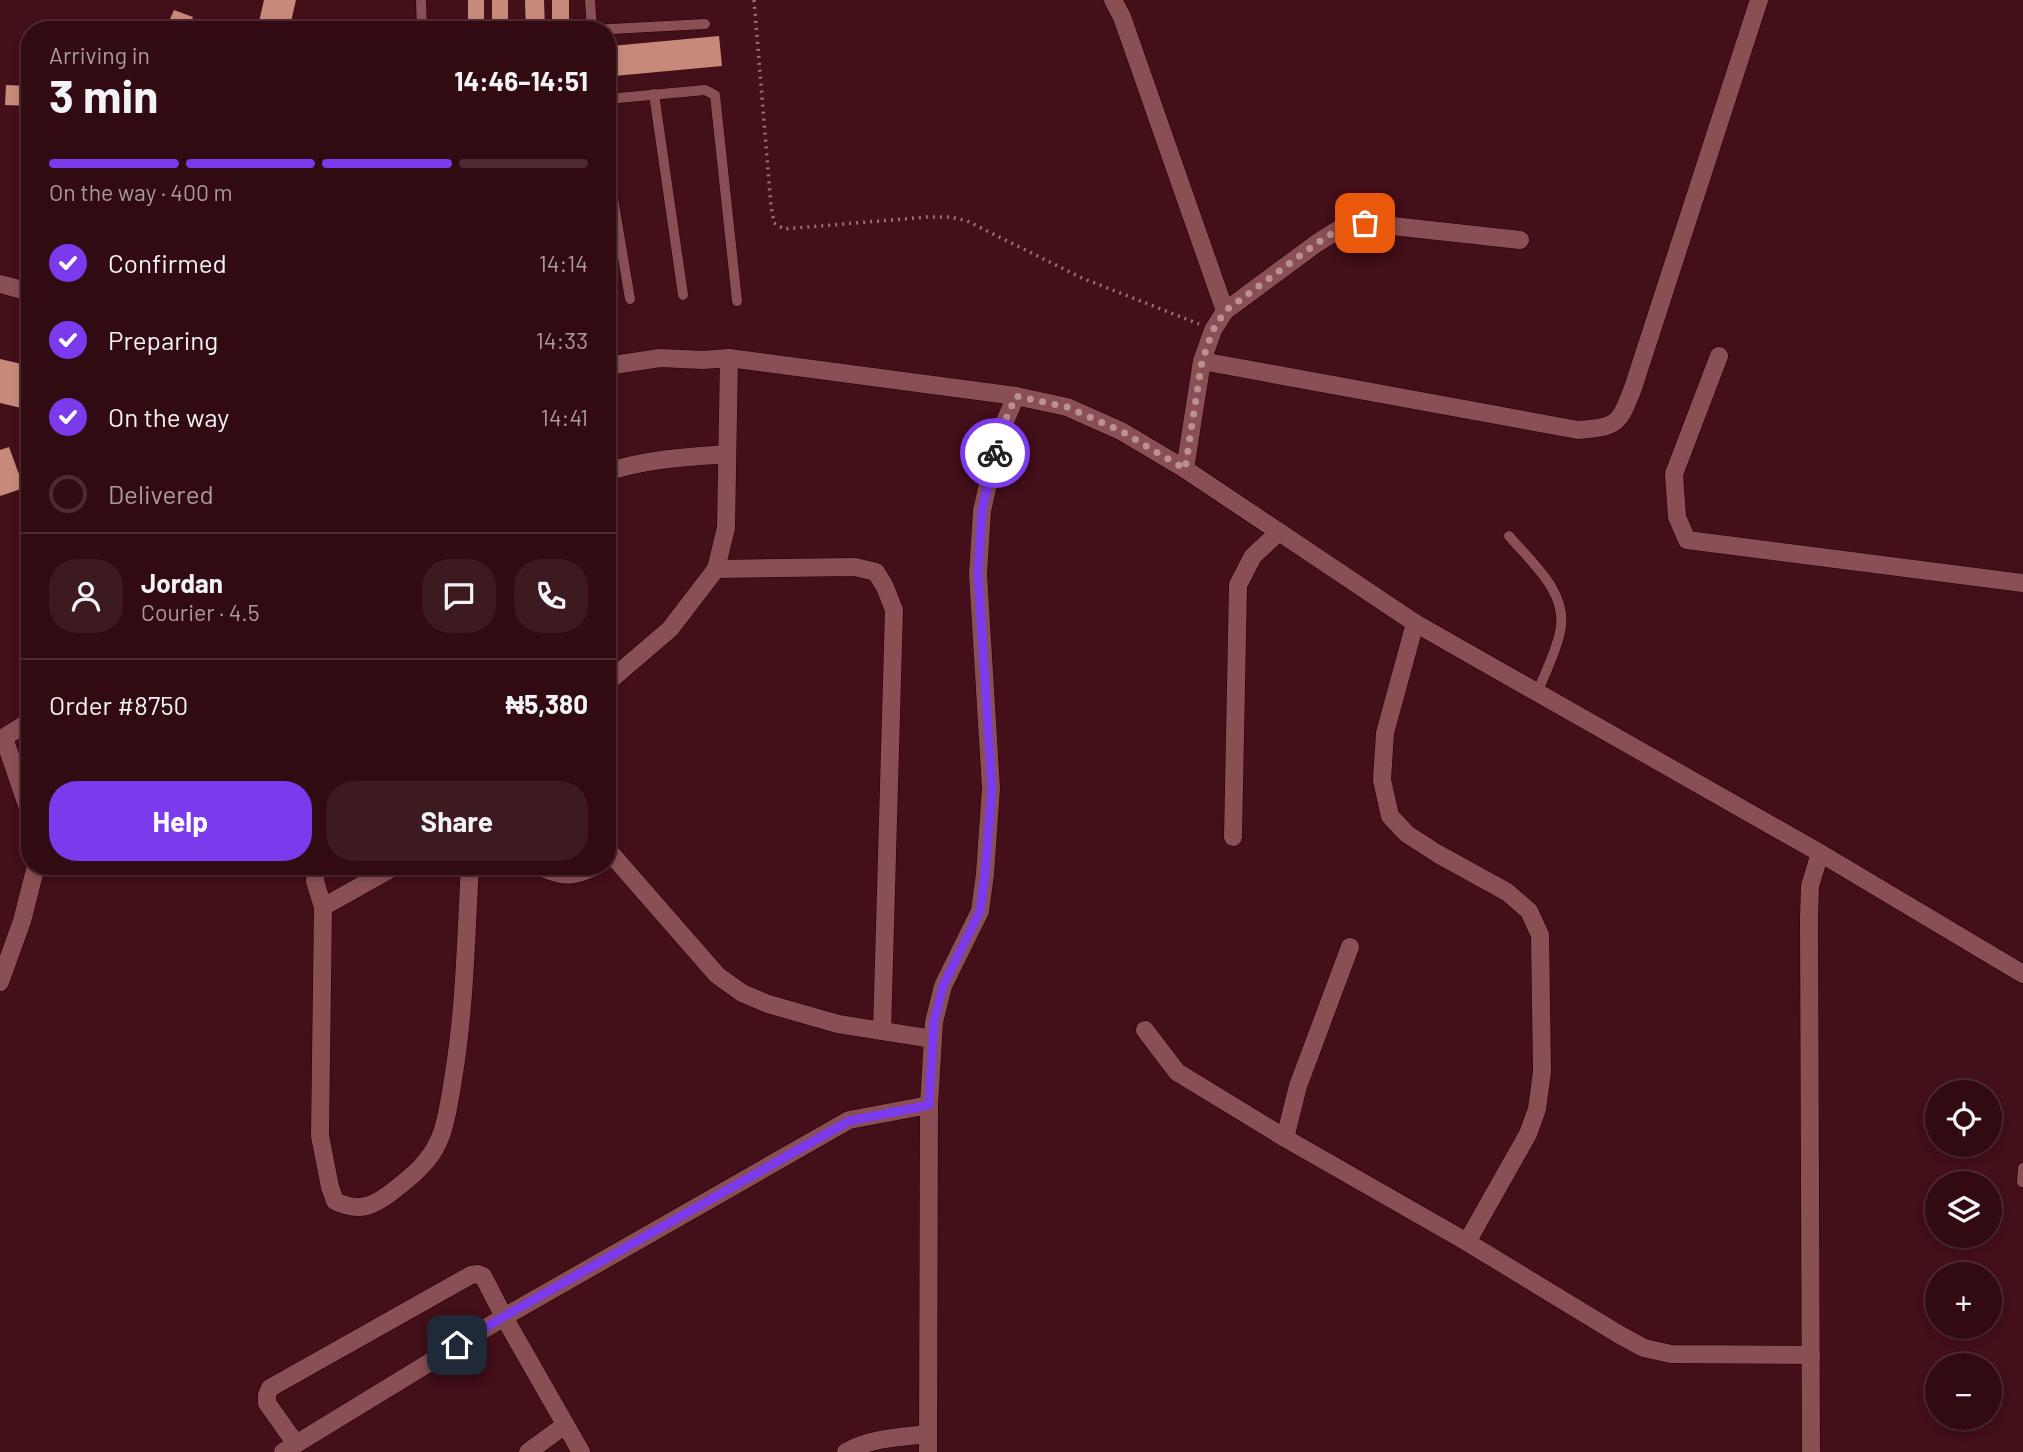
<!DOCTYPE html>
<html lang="en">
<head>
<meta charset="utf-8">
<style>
	:root { --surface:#320b12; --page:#3d1920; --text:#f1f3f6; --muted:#a89b9f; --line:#4d2b32; --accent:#7c3aed }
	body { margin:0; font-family:Barlow,sans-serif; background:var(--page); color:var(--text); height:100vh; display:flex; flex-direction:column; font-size:26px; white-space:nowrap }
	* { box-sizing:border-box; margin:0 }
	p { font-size:23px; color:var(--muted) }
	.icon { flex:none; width:38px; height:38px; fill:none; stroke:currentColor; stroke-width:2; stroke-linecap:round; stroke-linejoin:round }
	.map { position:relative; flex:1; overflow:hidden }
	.panel { position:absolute; left:21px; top:21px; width:595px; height:854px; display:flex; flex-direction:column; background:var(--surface); border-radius:28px; box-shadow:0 4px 10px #0003,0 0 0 2px var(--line) }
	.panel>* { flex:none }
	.buttons { position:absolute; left:1925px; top:1080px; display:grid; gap:14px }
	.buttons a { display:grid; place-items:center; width:77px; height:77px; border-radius:50%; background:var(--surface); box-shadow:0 4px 10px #0003,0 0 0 2px var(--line); font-size:35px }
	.pin { position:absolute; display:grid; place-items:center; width:60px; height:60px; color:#fff; margin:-30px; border-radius:14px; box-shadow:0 4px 10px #0006 }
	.courier { position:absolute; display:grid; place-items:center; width:70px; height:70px; margin:-35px; border:5px solid #7c3aed; border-radius:50%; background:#fff; color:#222; box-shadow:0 2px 9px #0007 }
	.overview em { font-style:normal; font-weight:700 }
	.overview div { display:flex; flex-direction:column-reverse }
	.overview { display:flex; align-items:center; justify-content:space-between; height:119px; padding:0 28px }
	h1 { font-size:46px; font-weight:700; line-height:52px }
	.bar { display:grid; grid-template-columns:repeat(4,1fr); gap:10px 7px; align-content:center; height:84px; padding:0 28px }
	.bar i { height:9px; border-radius:5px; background:var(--line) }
	.bar .selected { background:var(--accent) }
	.bar p { grid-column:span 4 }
	.line { display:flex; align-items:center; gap:18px; padding:0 28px; border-top:2px solid var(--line) }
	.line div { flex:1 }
	.round { display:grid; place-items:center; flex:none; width:74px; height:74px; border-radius:28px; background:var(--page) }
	ol { padding:0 28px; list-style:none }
	li { display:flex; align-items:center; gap:21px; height:77px }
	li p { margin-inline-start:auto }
	li .icon { padding:7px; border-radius:50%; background:var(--accent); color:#fff; stroke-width:4 }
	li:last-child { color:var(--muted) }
	li i { width:38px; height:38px; border:4px solid var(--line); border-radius:50% }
	.button { display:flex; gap:14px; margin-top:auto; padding:14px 28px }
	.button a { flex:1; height:80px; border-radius:28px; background:var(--accent); color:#fff; font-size:28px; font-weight:700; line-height:80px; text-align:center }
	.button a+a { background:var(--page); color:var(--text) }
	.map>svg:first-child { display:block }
</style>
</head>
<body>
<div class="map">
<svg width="2023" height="1452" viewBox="0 0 2023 1452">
	<rect width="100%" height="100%" fill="#430f18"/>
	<g fill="#c7897a">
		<path d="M264,0H296L289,30H257Z"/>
		<rect x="468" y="0" width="16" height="30"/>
		<rect x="492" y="0" width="16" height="30"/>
		<path d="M525,0H544L545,30H526Z"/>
		<rect x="552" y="0" width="17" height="30"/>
		<path d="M174,10L193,17L188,30H177L167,26Z"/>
		<path d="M719,36L722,66L614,76L611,46Z"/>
		<path d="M6,85L30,86V106L5,105Z"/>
		<path d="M0,359L30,366V410L0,403Z"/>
		<path d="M9,447L24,488L0,496V450Z"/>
	</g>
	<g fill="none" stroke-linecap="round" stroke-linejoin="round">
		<defs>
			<g id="service">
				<path d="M421,0L422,30"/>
				<path d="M590,0L592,30"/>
				<path d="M592,30L705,24"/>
				<path d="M654,94L683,295"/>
				<path d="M607,99L705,90L715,95L737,301"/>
				<path d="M607,163L630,299"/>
				<path d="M1509,536C1532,563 1569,593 1560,632C1556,652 1545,673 1537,693"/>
				<path d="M2022,1182L2023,1168"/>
			</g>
			<g id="minor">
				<path d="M1113,0L1122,17L1225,311L1213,330L1202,361L1185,469"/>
				<path d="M1225,311L1317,243L1341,228L1365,223L1520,240"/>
				<path d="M1719,356L1674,474L1677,517L1687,540L2023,583"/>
				<path d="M1202,361L1578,430C1618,427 1619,424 1633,388L1759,0"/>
				<path d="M607,472C646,459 686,457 727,454"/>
				<path d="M716,569L855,567L876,572L885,587L894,610L882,1031"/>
				<path d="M1415,623L1385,733L1382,780L1390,816L1407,834L1438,854L1507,892L1529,911L1540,935L1542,1072L1537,1109L1528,1134L1467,1242"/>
				<path d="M607,683L670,629L716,569L726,528L729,358"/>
				<path d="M4,738L30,814"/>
				<path d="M0,740L30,721"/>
				<path d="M1233,837L1238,585L1253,556L1279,532"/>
				<path d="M607,849L717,975L742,993L768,1004L838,1024L933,1039"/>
				<path d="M316,866L315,881L323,907"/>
				<path d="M396,866L323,907L320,1136L330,1187L335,1201C359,1213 374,1206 393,1191C411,1177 430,1162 439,1140C447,1124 451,1091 454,1073C465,1005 466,935 470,866"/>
				<path d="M537,866C566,877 569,878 597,866"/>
				<path d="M0,982L22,921L36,866"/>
				<path d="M1145,1030L1177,1072L1285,1138L1467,1242L1620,1335L1644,1348L1671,1354L1811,1355"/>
				<path d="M1285,1138L1298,1086L1350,947"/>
				<path d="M296,1444L267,1403V1395L270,1388L471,1275L478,1274L483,1276L504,1317L581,1452"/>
				<path d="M283,1452L504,1317L849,1120L929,1105"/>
				<path d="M528,1452L565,1425"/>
				<path d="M846,1452C870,1438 901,1437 928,1434"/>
				<path d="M928,1452L929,1105L934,1022L943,986L980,911L985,874L991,788L978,574L982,511L999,435L1016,396"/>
				<path d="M1811,1452L1809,918L1810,886L1820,853"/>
			</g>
			<g id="tertiary">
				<path d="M0,284L30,292"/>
				<path d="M607,366L660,358L703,360L729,358L1016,396L1067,407L1121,431L1185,469L1415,623L1820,853L2023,974"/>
			</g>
		</defs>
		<use href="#service" stroke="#220006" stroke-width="11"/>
		<use href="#minor" stroke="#220006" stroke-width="19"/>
		<use href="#tertiary" stroke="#220006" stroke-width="19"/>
		<path stroke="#9c7076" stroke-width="3.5" stroke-dasharray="2 5" stroke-linecap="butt" d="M754,0L771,206L774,223L784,229L927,217H951L967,221L1082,278L1199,324"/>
		<use href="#service" stroke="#8a4f54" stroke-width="10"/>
		<use href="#minor" stroke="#8a4f54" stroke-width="18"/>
		<use href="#tertiary" stroke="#8a4f54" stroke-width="18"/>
	</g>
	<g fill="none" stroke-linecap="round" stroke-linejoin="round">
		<path stroke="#ba9095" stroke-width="7" stroke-dasharray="0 12.6" d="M995,453L999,435L1016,396L1067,407L1121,431L1185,469L1202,361L1213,330L1225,311L1317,243L1341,228L1365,223"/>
		<path stroke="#7c3aed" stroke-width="9" d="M457,1345L503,1317L849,1121L929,1105L934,1022L943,986L980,911L985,874L992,788L978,574L982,511L995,453"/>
	</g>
</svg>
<div class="buttons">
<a><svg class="icon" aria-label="locate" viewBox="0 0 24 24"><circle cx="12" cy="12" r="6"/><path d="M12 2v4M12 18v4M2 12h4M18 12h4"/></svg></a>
<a><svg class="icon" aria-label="layers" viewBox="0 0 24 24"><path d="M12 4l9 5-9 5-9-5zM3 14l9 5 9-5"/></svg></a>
<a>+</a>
<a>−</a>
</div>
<div class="pin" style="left:1365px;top:223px;background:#ea580c"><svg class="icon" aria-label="bag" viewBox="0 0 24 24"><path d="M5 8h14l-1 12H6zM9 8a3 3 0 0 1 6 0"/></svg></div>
<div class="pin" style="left:457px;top:1345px;background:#1f2937"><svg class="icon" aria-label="home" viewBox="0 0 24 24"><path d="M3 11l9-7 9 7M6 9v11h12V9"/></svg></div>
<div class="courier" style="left:995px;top:453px"><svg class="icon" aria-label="bike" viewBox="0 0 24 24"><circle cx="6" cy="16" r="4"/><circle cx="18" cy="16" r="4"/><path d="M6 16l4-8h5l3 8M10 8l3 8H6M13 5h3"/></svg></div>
<section class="panel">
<div class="overview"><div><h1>3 min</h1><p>Arriving in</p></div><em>14:46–14:51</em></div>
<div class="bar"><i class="selected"></i><i class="selected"></i><i class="selected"></i><i></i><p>On the way · 400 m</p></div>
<ol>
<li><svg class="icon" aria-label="check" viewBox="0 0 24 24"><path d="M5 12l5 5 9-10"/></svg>Confirmed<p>14:14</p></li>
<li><svg class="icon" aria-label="check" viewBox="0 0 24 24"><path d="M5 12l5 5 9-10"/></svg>Preparing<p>14:33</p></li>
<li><svg class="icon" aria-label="check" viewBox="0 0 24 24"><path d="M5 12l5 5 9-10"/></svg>On the way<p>14:41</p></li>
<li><i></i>Delivered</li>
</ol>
<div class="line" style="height:126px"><a class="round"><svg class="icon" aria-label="person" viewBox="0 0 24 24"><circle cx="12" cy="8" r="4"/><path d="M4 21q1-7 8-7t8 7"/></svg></a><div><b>Jordan</b><p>Courier · 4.5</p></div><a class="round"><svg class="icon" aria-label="chat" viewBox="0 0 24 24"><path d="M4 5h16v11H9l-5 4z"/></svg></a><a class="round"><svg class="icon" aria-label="phone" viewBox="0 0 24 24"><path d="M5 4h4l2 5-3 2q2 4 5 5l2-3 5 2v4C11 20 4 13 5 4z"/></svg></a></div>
<div class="line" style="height:91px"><div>Order #8750</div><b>₦5,380</b></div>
<div class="button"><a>Help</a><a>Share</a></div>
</section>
</div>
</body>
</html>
